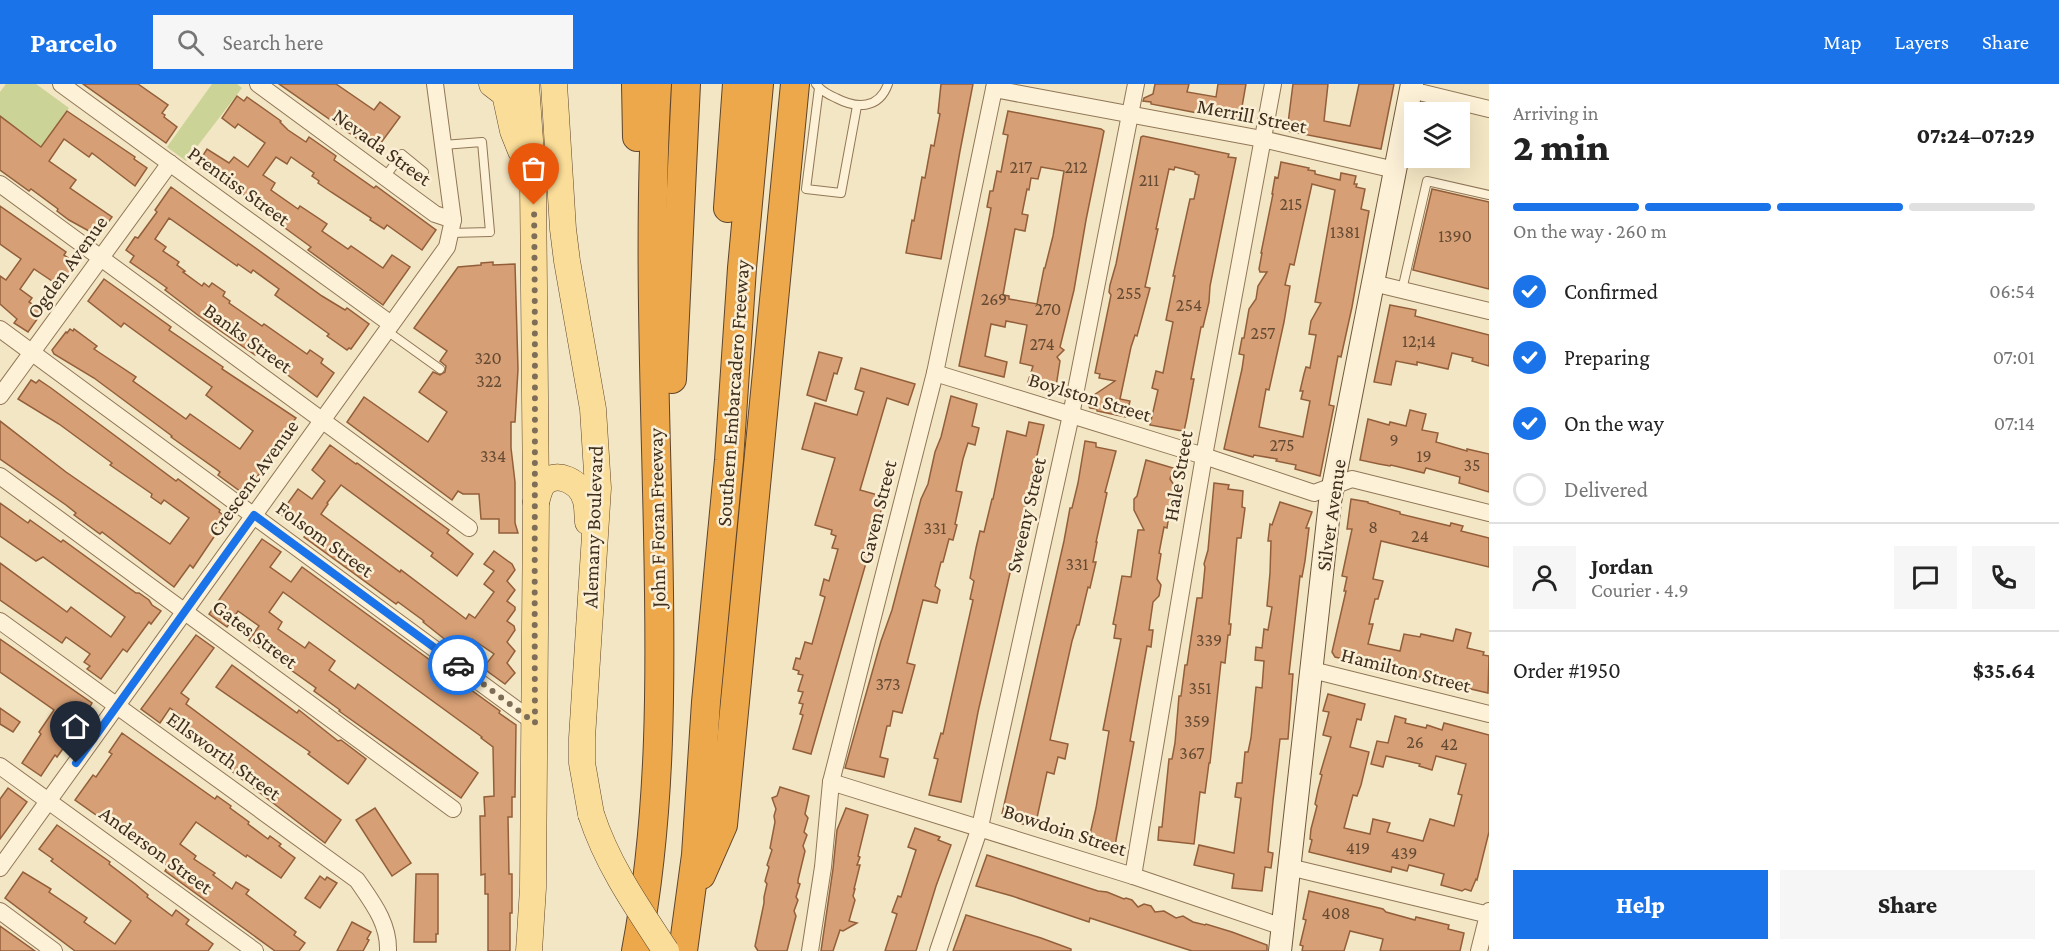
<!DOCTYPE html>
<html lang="en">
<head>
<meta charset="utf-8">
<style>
	:root { --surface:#fff; --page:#f6f6f6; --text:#222; --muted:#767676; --line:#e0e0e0; --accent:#1a73e8 }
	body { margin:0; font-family:"Crimson Pro",serif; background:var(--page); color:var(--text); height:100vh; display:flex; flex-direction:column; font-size:22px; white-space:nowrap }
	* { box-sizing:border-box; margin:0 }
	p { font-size:20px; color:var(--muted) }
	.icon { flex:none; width:33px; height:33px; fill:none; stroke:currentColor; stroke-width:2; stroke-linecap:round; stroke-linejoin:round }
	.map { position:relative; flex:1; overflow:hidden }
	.details { display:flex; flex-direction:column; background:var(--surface); width:570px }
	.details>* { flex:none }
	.tools { position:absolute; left:1404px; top:18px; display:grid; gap:12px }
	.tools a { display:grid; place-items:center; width:66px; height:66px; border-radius:0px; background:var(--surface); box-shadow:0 6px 24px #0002; font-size:30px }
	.pin { position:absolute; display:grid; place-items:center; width:51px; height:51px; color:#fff; margin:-62px -26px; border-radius:50% 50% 50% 0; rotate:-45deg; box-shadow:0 0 6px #0007 }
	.pin .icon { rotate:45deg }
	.courier { position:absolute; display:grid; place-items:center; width:60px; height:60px; margin:-30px; border:4px solid #1a73e8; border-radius:50%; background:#fff; color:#222; box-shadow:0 2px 8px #0007 }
	.head em { font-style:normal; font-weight:800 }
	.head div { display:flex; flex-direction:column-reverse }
	.head { display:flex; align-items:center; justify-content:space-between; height:102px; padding:0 24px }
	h1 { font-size:39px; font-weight:800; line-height:45px }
	.bar { display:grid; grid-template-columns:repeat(4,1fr); gap:9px 6px; align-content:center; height:72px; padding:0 24px }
	.bar i { height:8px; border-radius:4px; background:var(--line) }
	.bar .active { background:var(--accent) }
	.bar p { grid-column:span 4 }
	.line { display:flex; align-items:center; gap:15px; padding:0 24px; border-top:2px solid var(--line) }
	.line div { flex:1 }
	.round { display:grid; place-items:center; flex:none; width:63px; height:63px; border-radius:0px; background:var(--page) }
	ol { padding:0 24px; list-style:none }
	li { display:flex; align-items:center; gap:18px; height:66px }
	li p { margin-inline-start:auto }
	li .icon { padding:6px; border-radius:50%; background:var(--accent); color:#fff; stroke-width:4 }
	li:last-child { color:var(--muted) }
	li i { width:33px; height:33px; border:3px solid var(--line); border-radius:50% }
	.cta { display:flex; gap:12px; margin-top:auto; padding:12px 24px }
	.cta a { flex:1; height:69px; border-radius:0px; background:var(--accent); color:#fff; font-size:24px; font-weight:800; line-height:69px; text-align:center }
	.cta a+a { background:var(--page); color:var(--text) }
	header { display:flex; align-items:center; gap:36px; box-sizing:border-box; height:84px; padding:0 30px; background:var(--accent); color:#fff }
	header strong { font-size:28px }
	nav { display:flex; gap:33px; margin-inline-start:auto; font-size:21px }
	.search { width:420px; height:54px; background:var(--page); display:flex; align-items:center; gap:15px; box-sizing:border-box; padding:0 21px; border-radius:0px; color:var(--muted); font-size:22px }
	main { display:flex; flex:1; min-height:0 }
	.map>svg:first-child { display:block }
</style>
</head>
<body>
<header>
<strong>Parcelo</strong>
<div class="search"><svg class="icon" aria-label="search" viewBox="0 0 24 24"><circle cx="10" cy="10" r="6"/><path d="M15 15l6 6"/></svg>Search here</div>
<nav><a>Map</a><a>Layers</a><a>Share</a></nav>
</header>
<main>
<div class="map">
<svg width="1489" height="867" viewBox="0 0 1489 867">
	<rect width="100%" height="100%" fill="#f3e6c4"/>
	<g fill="#cbd396">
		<path d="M6,0H36L69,24L41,62L0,32V8Z"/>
		<path d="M212,0H237L242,4L186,77L167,63Z"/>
	</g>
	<g fill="#d69f75" stroke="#935f3a" stroke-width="1.5" fill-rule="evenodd">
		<path d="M83,0H138L168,21L162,29L165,31L164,33L177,43L166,59Z"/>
		<path d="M279,0H336L374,26L380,18L400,33L375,67Z"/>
		<path d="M941,0H973L960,67L941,175L906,169L912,136L914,137L922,93L925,94L931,61L934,62L940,30L938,29Z"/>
		<path d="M1155,0H1189L1187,8L1216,13L1218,0H1246L1240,34L1213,29V32L1151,20V18L1143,17L1144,14L1153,10Z"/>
		<path d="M1293,0H1328L1324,37L1350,42L1359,0H1394L1381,65L1287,47Z"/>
		<path d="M237,12L244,17L247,13L281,37L280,38L288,46L306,58L309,53L336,72L334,76L374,104L376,102L436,146L422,166L387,141L384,145L370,136L371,134L331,108L318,99L319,97L312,92L314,89L291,73L287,80L276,73L263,91L275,99L271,106L298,125L300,122L327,140L322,147L348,165L351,162L383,184L392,171L410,183L383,221L308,166L311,163L259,125L261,123L233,103L224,101L197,81L207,65L229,79L234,73L248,83L265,59L238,40L235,44L222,34Z"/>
		<path d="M67,27L135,73L134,75L147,84L135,102L92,69L89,73L64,55L49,77L76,96L70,104L112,133L98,152L69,136L57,127L58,125L31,105L29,107L0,86V32L41,63Z"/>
		<path d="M1008,27L1101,45L1104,47L1086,136L1074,206L1060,263L1064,266L1057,273L1060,277L1055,309L1027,301L1033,282L1020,279L1027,241L1006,237L1005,243L991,240L985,272L1007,278L1004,293L959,282L988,140L991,124L987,123L990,107H993L997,87L1001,88L1004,72L1008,51L1003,50ZM1041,83L1064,87L1053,152L1045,184H1044L1037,220L1009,215V212L1003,211L1015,145L1025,147L1028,131L1022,130L1027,105L1029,106L1031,94L1038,95Z"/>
		<path d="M1143,52L1229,70L1228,73L1236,74L1210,202L1209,218L1203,243H1201L1191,295H1194L1187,333L1184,347H1182L1150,341L1158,306L1152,304L1156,287L1163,289L1173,238L1166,236L1175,192H1173L1190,115H1194L1199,91L1195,90V88L1175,83L1174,86L1169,85L1156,145H1158L1145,203L1150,204L1137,252L1135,251L1131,263L1120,315L1130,317L1126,333L1097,327V325L1090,324L1087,319L1088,315L1115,297L1099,294L1100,290L1095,289L1111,211L1109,208L1110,201L1116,180L1141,53Z"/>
		<path d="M1281,78L1309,84L1308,86L1315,87V90L1340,96L1341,89L1356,92L1354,100H1357L1356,103L1365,105L1361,125L1369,127L1352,223L1341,273L1338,272L1329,321L1334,322L1320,392L1295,385L1296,381L1276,377L1277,375L1254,371L1253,373L1224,365L1242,285L1244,271L1239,270L1242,254H1244L1249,225L1256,215L1258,202L1267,188H1260L1259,185L1262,169H1261L1273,110H1272L1275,93L1278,94ZM1312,100L1335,106L1315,218L1321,219L1311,237L1309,250L1316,251L1310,284L1306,283L1304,290L1300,307H1303L1301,315L1310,317L1303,353L1259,343L1266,305L1269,306L1284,238L1290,202L1285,201L1290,180L1294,181Z"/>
		<path d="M171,103L322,212L345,226L347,224L369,240L351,265L349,264L347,266L327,252L329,250L275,211L279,205L253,186L251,189L238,180L237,182L169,134L155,155L166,163L163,167L179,178L177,181L185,187L183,188L202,202L204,199L209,203L212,199L225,208L223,212L230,217L229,219L262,242L264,240L307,270L310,266L323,275L321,279L334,289L317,313L257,268L255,271L199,232L165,206L167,204L156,196L130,178L134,172L126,166L135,153L138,154L157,128L155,126Z"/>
		<path d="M1432,105L1489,118V205L1413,186Z"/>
		<path d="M0,122L66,168L64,171L70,175L69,178L75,183L61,203L34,185L20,205L32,214L29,218L43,227L28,248L14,239L17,235L0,220V192L6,196L21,175L0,160Z"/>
		<path d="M493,178V181L515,180L518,285L515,338H511V364L515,398V439L518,449H499V435H481L479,410H463L458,407L452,416L347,338L364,313L428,358L447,328L419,308L433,288L440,291L445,288L446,282L440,277L447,267L414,244L458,183L481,181V179Z"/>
		<path d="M104,195L171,243L169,246L223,283L222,285L296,334L283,351L286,353L247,407L244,410L218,391L220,388L171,353L172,352L94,294L54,270L52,266L66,248L67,249L70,245L73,247L74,245L97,262L94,265L136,293L133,297L186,335L190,330L240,365L253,347L206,311L212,303L124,239L121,243L88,217Z"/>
		<path d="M1390,221L1416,226L1415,232L1489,251V282L1472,277L1473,274L1452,269L1448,285L1417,278V281L1396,277L1391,301L1374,298Z"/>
		<path d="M819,268L842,274L837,290L834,289L826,317L807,311Z"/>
		<path d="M861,284L915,300L908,321L887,314L860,406L885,413L811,670L793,665L803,631L800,630L803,620L799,619L803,608L798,607L803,591L798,590L799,587L793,585L796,574L800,575L805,558L812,560L825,513L820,511L824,495L829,497L838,465L832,464L836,452L831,450L832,446L815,441L835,374L802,365L815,319L857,331L864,308L855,305Z"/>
		<path d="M31,296L36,299L39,296L51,304L176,397L178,395L220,426L219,428L225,432L213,448L216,450L193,484L190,481L174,503L102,448L100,450L74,431L76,429L66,421L0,375V337L66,388L170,460L189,434L164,416L161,420L151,413L152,410L110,381L112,379L59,340L18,315Z"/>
		<path d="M951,312L977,320L972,342L979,344L975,361L968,359L963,375L956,407L962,408L955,440L957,441L953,456L949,455L943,478H941L935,502L940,506L937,519L923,516L907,579L915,581L902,629L893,627L890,642H887L880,673L888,675L884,693L845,684L881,557L892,526L921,415L928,400L935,368L941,353Z"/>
		<path d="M1410,326L1426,330L1422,346L1438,349L1436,358L1467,367V365L1489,370V408L1459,399L1460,393L1426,384L1424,389L1391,381L1390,382L1379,380L1360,376L1368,335L1389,341L1390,338L1406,342Z"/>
		<path d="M1029,338L1044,341L978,628L961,718L929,711L938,675L934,674L941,649L943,650L973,516L970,515L974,497L970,494L976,464L980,447L984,448L992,415H993L1007,347L1026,352Z"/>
		<path d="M1085,357L1096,359V363L1116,367L1105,408L1107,409L1096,458H1097L1093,478H1096L1090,504L1088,503L1079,541H1077L1072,557L1050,656L1068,660L1065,675L1058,673L1054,690L1047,688L1035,743L1022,740V736L1002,730L1064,457L1070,424H1072L1078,399Z"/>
		<path d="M330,361L356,380L357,379L449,446L447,449L473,470L457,492L431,472L433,469L341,401L327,419L328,420L321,430L400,488L401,486L466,535L469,530L475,534L494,508L484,500L494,487L484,480L494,467L512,480L515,486L507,497L515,506L507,517L515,523V526L507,537L514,542L515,546L507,558L515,567L507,579L515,589L505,600L483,584L494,570L472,555L462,569L423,538L424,537L398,518L396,520L304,453L307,449L280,430L298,405L312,415L325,397L312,386Z"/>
		<path d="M1146,376L1173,384L1170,395L1176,404L1174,416L1171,418L1167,444L1164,443L1159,469L1161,470L1157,495L1161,501L1159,512L1153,518L1149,546H1153L1151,563L1147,562L1130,657L1134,658L1114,767L1089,761L1088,759L1096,724L1109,647L1103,646L1121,555L1114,554L1116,541L1113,540L1116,525L1122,492L1131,493L1138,446H1144L1134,426V415L1137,412Z"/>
		<path d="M1214,399L1229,401L1228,405L1243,407L1242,423L1245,424L1241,454H1237L1229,540H1231L1230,551H1228L1225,579L1221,578L1210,679H1209L1205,709L1200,708L1194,760L1158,756L1159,743H1162L1169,675H1172L1175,659L1179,612H1181L1185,581H1187L1197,514H1202L1205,483L1204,480L1208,466Z"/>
		<path d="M1351,415L1368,418V419L1400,428V430L1450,442L1451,439L1463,442L1461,447L1489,454V483L1381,457L1373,495L1383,497L1378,515H1375L1369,540H1373L1368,560L1400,567L1404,550L1420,553L1421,550L1453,557L1456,545L1471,549L1467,564L1484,568L1483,571L1489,572L1488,609L1335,573L1332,568L1346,507H1344L1347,493L1342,492L1352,445H1347Z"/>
		<path d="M1280,418L1312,428L1306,444H1309L1305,477L1302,493L1300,492L1289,590H1293L1288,655H1280L1273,717L1268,768L1273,769L1271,784L1265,783L1262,807L1232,804L1234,790L1194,781L1199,761L1234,769L1241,714L1235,713L1237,699H1242L1245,668H1248L1251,654L1256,603L1262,604L1264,577L1255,576L1256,563L1262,564L1264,545L1268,546L1272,523L1267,522L1270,489L1271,457H1268L1270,440L1272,441Z"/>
		<path d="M0,419L28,439L30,436L61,458L63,456L136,509H139L149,516L152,521L161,527L151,540L149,538L127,568L123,565L101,595L87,585L90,582L84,578L90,570L66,553L62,559L0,516V479L67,528L71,523L111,553L125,533L43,473L36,477L0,452Z"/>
		<path d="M262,455L281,468L270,483L291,498L302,483L500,627L499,629L516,641L515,713H512V733H508L509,790H512V829H510V867H488V810H485V790L481,791L480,732H485L484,713L494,712L493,663L481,654L482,653L283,508L269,528L282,538L278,545L305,564L309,558L335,577L329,586L355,605L358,600L478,689L461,714L339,627L340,626L314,607L316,604L249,556L259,542L238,527L227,543L209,530Z"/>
		<path d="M196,551L214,564L181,609L189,615L186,620L341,736L325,759L182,649L190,639L170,624L160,639L141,625Z"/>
		<path d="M0,555L92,619L78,644L57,673L55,671L41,692L22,679L41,650L39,648L54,626L0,588Z"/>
		<path d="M232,581L297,629L299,626L338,657L341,656L366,675L348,700L308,670L310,668L216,603Z"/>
		<path d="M1328,610L1365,620L1361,636L1357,635L1350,663L1369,668L1361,701L1357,712L1353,711L1344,744L1370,750L1373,735L1390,739L1387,748L1423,757L1430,735L1454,742L1462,711L1458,710L1466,680L1436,672L1432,686L1419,682L1420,680L1386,672L1383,683L1371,680L1377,657L1388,659L1395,632L1406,635L1405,639L1426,644L1427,641L1442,646L1444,639L1489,651V748L1477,796L1476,795L1471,807L1465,805L1462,807L1441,801L1444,790L1409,781L1407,787L1392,783L1391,788L1309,768L1312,756L1310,755L1311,745L1317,722L1315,720L1318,706L1322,691L1320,690L1331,653L1323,651L1329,628L1323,627Z"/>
		<path d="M0,624L20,638L13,648L0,640Z"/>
		<path d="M122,649L215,715L217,712L231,722L230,724L249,738L248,740L268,755L270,752L281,760L279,762L295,774L281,794L247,771L246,773L196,738L180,760L196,772L194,775L215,789L213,791L232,805L236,798L249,806L246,810L296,848L294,851L305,859L299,867H275L165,787L168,782L75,716L93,691L96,693L112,670L109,668Z"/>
		<path d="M780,703L809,712L805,730L808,734L804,748L807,751L803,762L805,767L798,796V799L800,800L796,813L798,816L794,827L796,832L787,867H758L755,862L764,819V813L767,800L765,797L769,783L767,781L772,766L770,764L775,738L774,732L776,725L772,714L777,712Z"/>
		<path d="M8,704L27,718L0,755V715Z"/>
		<path d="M375,724L411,779L392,792L356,736Z"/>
		<path d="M846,724L868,731L858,772L860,773L857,781H860L854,805H855L853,812L855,816L849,837L857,839L843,847L840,846L833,867H821L833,785L837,746Z"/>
		<path d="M57,741L110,778L109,780L135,800L148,811L147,813L172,832L176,826L189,836L186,840L213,860L208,867H75L5,814L23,788L51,805L49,808L87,834L84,838L115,860L131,837L51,777L53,775L39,765Z"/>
		<path d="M915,744L940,753L938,756L951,761L936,802L916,867H885L897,830L892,828L898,812L901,813L916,766L908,763Z"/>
		<path d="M987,771L1098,807L1107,808L1124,815L1126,814L1132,816L1138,823L1144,820L1151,822L1155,828L1164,827L1176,834L1183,832L1193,838L1205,841L1206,840L1232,848L1267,861V867H1192L1090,834L1089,838L1012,812L976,802Z"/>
		<path d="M416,790H438V850H436V858H414Z"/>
		<path d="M320,792L325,796L327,793L337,799L320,824L305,814Z"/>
		<path d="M1309,807L1383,825L1386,828L1415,836L1416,833L1449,841L1448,845L1464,849L1460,867H1380L1383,855L1350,847L1344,867H1302L1303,862L1300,861L1306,836L1303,835Z"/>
		<path d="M966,831L1041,854L1071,865V867H953Z"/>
		<path d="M352,838L371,848L367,855L369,856L363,867H337Z"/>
		<path d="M0,842L35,867H0Z"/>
	</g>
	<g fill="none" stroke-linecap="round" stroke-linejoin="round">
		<defs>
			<g id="lane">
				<path d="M816,0C821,7 829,11 836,14C857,25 879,25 888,0"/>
				<path d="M819,4L806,105L841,109L857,22"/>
				<path d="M443,61L482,58L490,148L450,149"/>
				<path d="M385,93L402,70L424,88"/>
				<path d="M1402,206L1427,97L1489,111"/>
				<path d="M387,247L440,285"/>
			</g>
			<g id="street">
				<path d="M61,0L391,240"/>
				<path d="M258,0L435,130L453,136"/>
				<path d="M994,5L1262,55L1395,86"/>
				<path d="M1411,6L1489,25"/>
				<path d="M0,100L469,444"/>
				<path d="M1373,199L1489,227"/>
				<path d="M0,245L535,639"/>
				<path d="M935,289L1204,372L1314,409L1352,395L1489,429"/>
				<path d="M0,312L170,79"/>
				<path d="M0,392L453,725"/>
				<path d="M0,537L357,796C372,818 389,839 388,867"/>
				<path d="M1312,586L1489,630"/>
				<path d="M0,682L255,867"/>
				<path d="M831,698L1133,792L1283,843"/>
				<path d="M1289,783L1489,831"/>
				<path d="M0,784L447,163L453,136L435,0"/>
				<path d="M1133,792L1204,372L1273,0"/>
				<path d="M0,827L54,867"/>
				<path d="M810,867L823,783L831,698L935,289L995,0"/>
				<path d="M938,867L980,743L1071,331L1136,0"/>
				<path d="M1479,867L1489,827"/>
			</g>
			<path id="secondary" d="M1280,867L1330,418L1412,0"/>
			<g id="primary">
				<path d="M492,0L505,10L513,47L521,67"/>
				<path d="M526,0L533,98L536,418L533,804L529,867"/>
				<path d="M554,0L563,145L567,177L593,325L598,404L582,654V679L591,730"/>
				<path d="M536,418C538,412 539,405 543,400C556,385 580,398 585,414C588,421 587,431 588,438"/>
			</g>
			<g id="highway">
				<path d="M636,0L637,53"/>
				<path d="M728,124L737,0"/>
				<path d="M672,295L686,0"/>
				<path d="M701,791L723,741L795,0"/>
				<path d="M636,867C662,730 661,589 658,450C655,300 648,150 657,0"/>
				<path d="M683,867L696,771L706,618L729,376L742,184L759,0"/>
			</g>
		</defs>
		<use href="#lane" stroke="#917757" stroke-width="10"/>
		<use href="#street" stroke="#917757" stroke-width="18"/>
		<use href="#secondary" stroke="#72583a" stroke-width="24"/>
		<use href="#primary" stroke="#5e442c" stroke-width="27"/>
		<use href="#highway" stroke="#5e442c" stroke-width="30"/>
		<use href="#lane" stroke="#fdf2d8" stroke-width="8"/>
		<use href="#street" stroke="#fdf2d8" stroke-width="16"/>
		<use href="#secondary" stroke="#fdf2d8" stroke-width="22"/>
		<use href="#primary" stroke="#fadd98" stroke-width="26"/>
		<use href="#highway" stroke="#eca84b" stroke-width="28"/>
		<defs>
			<path id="primary-bridge" d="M591,730C607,780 637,823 666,867"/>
		</defs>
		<use href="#primary-bridge" stroke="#5e442c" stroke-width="27" stroke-linecap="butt"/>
		<use href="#primary-bridge" stroke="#fadd98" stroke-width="26"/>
	</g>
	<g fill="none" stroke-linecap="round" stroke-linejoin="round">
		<path stroke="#7e6e57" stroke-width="6" stroke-dasharray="0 10.8" d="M458,581L535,639C534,466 536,294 534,121"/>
		<path stroke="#1a73e8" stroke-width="8" d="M76,679L254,431L458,581"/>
	</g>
	<g text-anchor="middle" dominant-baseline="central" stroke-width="5" stroke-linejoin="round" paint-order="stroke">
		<g font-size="18" fill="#654a33">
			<text x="1021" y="83">217</text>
			<text x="1076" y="83">212</text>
			<text x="1149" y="96">211</text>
			<text x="1291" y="120">215</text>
			<text x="1345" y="148">1381</text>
			<text x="1455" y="152">1390</text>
			<text x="1129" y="209">255</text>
			<text x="994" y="215">269</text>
			<text x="1189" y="221">254</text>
			<text x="1048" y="225">270</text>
			<text x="1263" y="249">257</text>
			<text x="1419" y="257">12;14</text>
			<text x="1042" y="260">274</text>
			<text x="488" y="274">320</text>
			<text x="489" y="297">322</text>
			<text x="1394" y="356">9</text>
			<text x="1282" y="361">275</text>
			<text x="493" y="372">334</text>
			<text x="1424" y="372">19</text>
			<text x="1472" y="381">35</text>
			<text x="1373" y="443">8</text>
			<text x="935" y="444">331</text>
			<text x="1420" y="452">24</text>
			<text x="1077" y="480">331</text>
			<text x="1209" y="556">339</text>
			<text x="888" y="600">373</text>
			<text x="1200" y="604">351</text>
			<text x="1197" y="637">359</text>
			<text x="1415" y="658">26</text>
			<text x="1449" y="660">42</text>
			<text x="1192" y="669">367</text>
			<text x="1358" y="764">419</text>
			<text x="1404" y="769">439</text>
			<text x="1336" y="829">408</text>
		</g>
		<g font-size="21" fill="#3f2e1d" stroke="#faefd4">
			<text transform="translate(1252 32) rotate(11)">Merrill Street</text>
			<text transform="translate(382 63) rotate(36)">Nevada Street</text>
			<text transform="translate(239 102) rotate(36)">Prentiss Street</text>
			<text transform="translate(67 183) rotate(-54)">Ogden Avenue</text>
			<text transform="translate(248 254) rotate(36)">Banks Street</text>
			<text transform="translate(733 309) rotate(-86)">Southern Embarcadero Freeway</text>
			<text transform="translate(1090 313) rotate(17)">Boylston Street</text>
			<text transform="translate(1178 392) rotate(-80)">Hale Street</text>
			<text transform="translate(253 394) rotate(-54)">Crescent Avenue</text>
			<text transform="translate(877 428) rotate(-76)">Gaven Street</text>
			<text transform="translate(1026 431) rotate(-77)">Sweeny Street</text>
			<text transform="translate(1331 431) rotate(-82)">Silver Avenue</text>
			<text transform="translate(657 434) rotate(-91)">John F Foran Freeway</text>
			<text transform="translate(593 443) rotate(-88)">Alemany Boulevard</text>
			<text transform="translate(325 455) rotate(36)">Folsom Street</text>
			<text transform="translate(255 550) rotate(37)">Gates Street</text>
			<text transform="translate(1406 586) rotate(14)">Hamilton Street</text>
			<text transform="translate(224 672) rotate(36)">Ellsworth Street</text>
			<text transform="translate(1065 746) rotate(18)">Bowdoin Street</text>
			<text transform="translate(156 766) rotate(36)">Anderson Street</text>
		</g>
	</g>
</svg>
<div class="tools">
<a><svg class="icon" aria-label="layers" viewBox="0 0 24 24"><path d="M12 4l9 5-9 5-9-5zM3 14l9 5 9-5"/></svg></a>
</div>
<div class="pin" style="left:534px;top:121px;background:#ea580c"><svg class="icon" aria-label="bag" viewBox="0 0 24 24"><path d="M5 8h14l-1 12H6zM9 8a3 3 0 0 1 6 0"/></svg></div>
<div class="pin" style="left:76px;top:679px;background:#1f2937"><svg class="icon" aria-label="home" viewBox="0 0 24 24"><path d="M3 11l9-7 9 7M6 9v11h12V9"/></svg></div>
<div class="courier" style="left:458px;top:581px"><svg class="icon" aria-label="car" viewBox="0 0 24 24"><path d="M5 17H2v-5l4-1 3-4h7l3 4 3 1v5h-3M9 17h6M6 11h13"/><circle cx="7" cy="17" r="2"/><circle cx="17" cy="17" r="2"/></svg></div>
</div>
<section class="details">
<div class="head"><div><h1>2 min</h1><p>Arriving in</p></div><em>07:24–07:29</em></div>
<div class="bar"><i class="active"></i><i class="active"></i><i class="active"></i><i></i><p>On the way · 260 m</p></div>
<ol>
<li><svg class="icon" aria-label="check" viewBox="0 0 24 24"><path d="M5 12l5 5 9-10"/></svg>Confirmed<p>06:54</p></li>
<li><svg class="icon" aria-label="check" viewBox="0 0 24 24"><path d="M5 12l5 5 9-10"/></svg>Preparing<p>07:01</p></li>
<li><svg class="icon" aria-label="check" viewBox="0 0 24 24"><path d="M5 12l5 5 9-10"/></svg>On the way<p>07:14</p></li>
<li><i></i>Delivered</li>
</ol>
<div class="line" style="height:108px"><a class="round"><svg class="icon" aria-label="person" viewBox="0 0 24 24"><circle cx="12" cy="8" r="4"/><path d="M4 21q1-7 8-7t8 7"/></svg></a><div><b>Jordan</b><p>Courier · 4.9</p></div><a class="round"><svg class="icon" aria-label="chat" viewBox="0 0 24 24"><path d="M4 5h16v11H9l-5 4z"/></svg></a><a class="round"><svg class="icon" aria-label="phone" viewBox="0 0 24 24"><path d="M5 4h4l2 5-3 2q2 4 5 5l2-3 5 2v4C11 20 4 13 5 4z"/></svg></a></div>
<div class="line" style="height:78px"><div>Order #1950</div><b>$35.64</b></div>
<div class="cta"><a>Help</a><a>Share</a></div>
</section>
</main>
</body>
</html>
